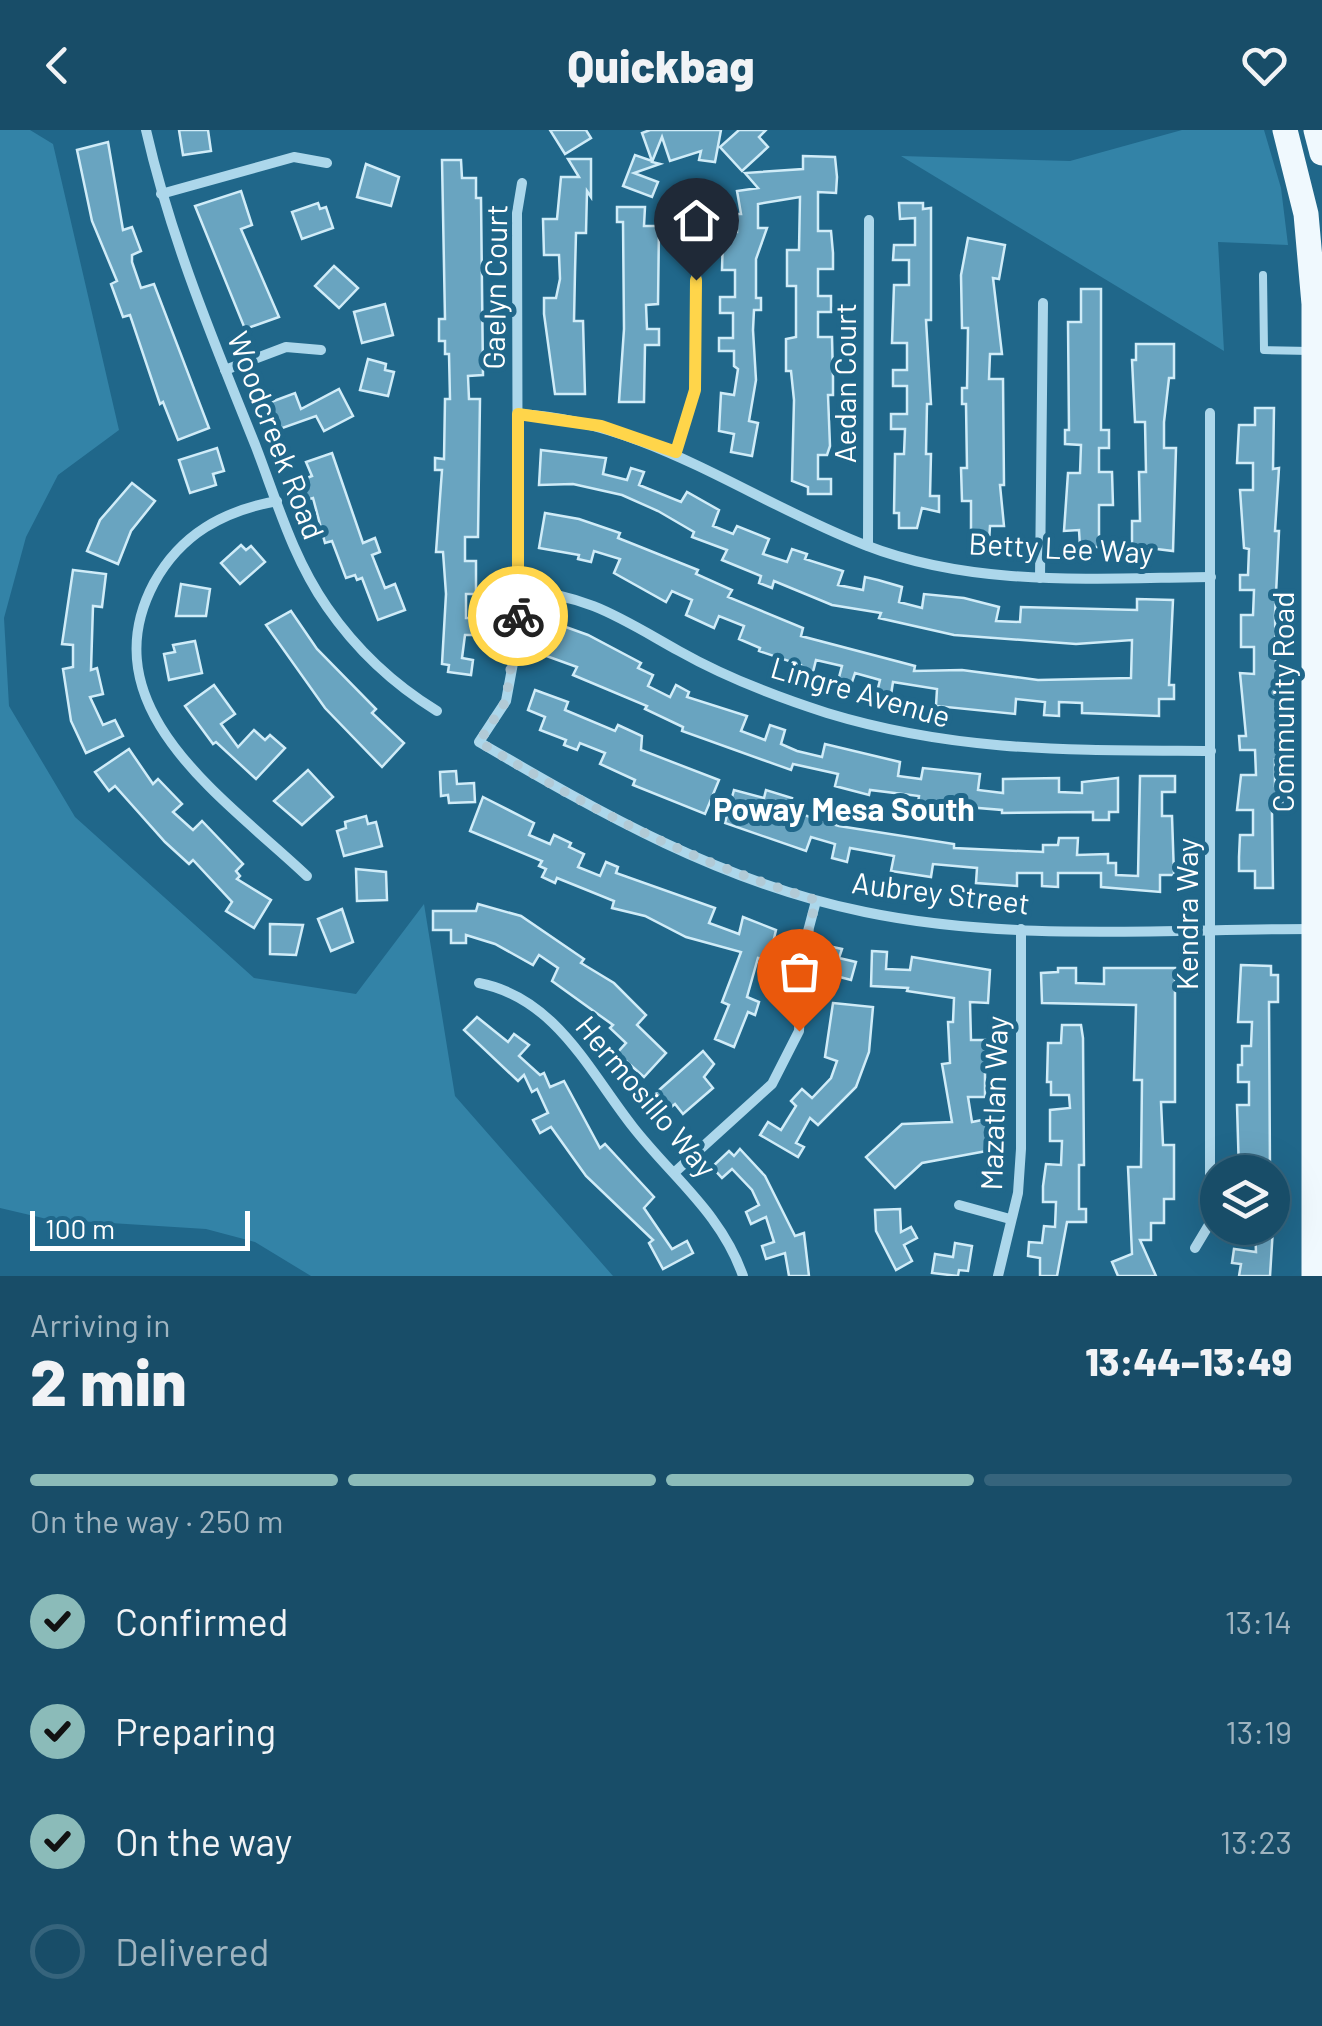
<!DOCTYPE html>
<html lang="en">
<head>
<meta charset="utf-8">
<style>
	:root { --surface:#184d68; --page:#255771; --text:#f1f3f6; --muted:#9fb4c0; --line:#36647c; --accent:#8bbbb9 }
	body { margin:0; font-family:Barlow,sans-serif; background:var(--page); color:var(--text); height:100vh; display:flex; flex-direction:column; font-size:38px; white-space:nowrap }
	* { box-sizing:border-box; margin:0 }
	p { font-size:32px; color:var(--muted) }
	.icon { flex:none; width:55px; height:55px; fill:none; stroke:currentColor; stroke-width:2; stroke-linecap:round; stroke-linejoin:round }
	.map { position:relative; height:1146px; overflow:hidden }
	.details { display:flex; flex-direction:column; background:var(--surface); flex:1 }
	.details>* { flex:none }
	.buttons { position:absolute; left:1200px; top:1025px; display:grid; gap:20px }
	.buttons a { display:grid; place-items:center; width:90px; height:90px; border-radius:50%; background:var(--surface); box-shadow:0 10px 40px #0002,0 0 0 2px var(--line); font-size:50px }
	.scale { position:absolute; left:30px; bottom:25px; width:220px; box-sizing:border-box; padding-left:10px; border:5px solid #fff; border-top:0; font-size:28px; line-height:35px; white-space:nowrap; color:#fff; -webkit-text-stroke:8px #20678a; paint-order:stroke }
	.pin { position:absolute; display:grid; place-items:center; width:85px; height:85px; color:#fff; margin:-102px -42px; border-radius:50% 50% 50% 0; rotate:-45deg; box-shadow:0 0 10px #0007 }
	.pin .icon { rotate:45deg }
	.courier { position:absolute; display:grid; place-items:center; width:100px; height:100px; margin:-50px; border:8px solid #ffd54a; border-radius:50%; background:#fff; color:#222; box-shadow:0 2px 12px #0007 }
	.overview em { font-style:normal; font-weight:800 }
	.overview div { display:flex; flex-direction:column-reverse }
	.overview { display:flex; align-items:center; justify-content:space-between; height:170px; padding:0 30px }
	h1 { font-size:65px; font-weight:800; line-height:75px }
	.bar { display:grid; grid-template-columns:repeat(4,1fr); gap:15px 10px; align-content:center; height:120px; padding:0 30px }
	.bar i { height:12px; border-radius:8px; background:var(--line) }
	.bar .current { background:var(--accent) }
	.bar p { grid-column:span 4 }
	ol { padding:0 30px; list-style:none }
	li { display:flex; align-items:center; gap:30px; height:110px }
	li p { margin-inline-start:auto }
	li .icon { padding:10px; border-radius:50%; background:var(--accent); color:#111; stroke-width:4 }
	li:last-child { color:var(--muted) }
	li i { width:55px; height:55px; border:5px solid var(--line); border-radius:50% }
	header { display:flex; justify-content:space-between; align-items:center; height:130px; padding:0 30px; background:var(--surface); font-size:45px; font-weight:800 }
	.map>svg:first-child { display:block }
</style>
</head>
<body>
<header><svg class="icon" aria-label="back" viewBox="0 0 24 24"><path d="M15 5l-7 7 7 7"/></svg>Quickbag<svg class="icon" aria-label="heart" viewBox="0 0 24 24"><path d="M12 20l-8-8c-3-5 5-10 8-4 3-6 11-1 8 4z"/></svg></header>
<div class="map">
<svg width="1322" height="1146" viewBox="0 0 1322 1146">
	<rect width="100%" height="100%" fill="#20678a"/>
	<g fill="#3383a7">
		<path d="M0,0H30L53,14L119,300L58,345L26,407L4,488L9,576L75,687L254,848L356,864L424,774L455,966L613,1146H311L255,1112L206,1099L47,1089L0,1078Z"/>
		<path d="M1182,0H1264L1281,58L1288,115L1218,112L1224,221L901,26L1070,31Z"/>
	</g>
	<g fill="#69a4c0" stroke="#d0ecf8" stroke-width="2.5">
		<path d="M179,0H208L211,21L183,25Z"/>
		<path d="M550,0H586L591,8L565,24Z"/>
		<path d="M650,0H721L715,32L699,30L701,21L670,31L662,7L652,32L660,34L634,43L658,52L652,67L623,56L635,25L652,31L642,3Z"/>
		<path d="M739,0H766L759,7L768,17L742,41L720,17Z"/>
		<path d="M108,12L123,100L132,97L141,121L132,125V132L141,158L154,154L209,298L178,310L163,272L160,274L130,185L123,187L111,154L117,151L92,91L77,20Z"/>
		<path d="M803,26L835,27L837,47L836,63L818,62V101H831L833,123V139H818V166H831V182H818V207H832L833,248V265H828L830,316L827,325H818V349H831V364H808V357L792,351L794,270L791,241H786V209L796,207V156H787V120H799L800,67L758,74V98H767L756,129V168H761V180H754L753,200L756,250L749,291L758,293L752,326L731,322L734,304L719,301L721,263L734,265L738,239L734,236V221H719V208H733V183H720V167H735V140H722L723,101L737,102V84H741L737,61L758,58L745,43L803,39Z"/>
		<path d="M568,29H591V67L587,61L586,103H576L575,142L574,191H583L585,264H555L544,184V168H556L560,149L559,125H544L543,89H557L561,47H579Z"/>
		<path d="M442,30H461L462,48H476V68H481L483,245L468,246L469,269H480L478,407H465V431H476V464H466V488H479V505H465L462,528L473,530L471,545L448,542L449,535L442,534L446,464L443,422H436L442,340H435V328L444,329L445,269H450L449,224H445V211H439V189H445Z"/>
		<path d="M366,34L399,47L391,76L357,67Z"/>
		<path d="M241,61L252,95L241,99L279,187L245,199L195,76Z"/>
		<path d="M318,73L320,79L326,77L333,98L302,109L292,82Z"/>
		<path d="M899,73H923V79L931,78V190H926L931,274H927L926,324H931L930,366H939V382L922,378L917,398H899V383H894L895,324H904L905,299H891V284H907V256H893V240H907V213H892L894,155H909V130H893L894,115H915V88L900,89Z"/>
		<path d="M617,77H645L644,96H659L658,174L646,175L647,199H659V215H645L644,272H619L624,199L623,92H617Z"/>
		<path d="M968,108L1005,115L999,149L993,148L1002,224H990L989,249H1003L1004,355H1000L1004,396H990L989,412H971V371H962L961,338H967L966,274H962V258H967L968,198H962L961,145Z"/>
		<path d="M334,136L358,158L339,178L315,156Z"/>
		<path d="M1081,159H1101V300H1109V318H1099V342H1112L1113,375H1099V417H1080L1079,400L1064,401L1068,343H1080L1081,315L1065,314V300H1069L1068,192H1081Z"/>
		<path d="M385,174L393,205L362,213L354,182Z"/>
		<path d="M1136,214H1174V248H1169L1164,292V318H1176L1173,421L1132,416V391H1140L1139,342H1146L1145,292H1135L1132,230H1136Z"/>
		<path d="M368,229L386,234L385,240L394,242L388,266L360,260Z"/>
		<path d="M339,259L353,286L324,301L316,286L274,301L266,280L273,278L271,272L295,263L301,279Z"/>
		<path d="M1255,278H1274L1273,339L1279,338L1275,401H1279L1275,485L1276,536H1280L1277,606H1284V628L1275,629V656H1283L1282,681H1272L1273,758H1255V741H1239V727L1240,705H1253V680H1237L1241,645H1256L1255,620H1240L1239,606H1246L1240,543L1254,544V517H1241V485H1253L1254,460H1240V445H1248L1249,419L1244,418L1240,360H1253V333H1237L1239,295H1255Z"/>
		<path d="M217,318L224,341L213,344L216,355L190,363L179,330Z"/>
		<path d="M541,320L606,328L603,344L627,350L631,338L644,342L639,355L681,372L687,362L719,380L713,396L733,404L737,396L769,409L763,424L787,432L792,419L807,424L805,429L843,441L838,455L863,460L865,447L878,450L902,457L899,472L922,478L924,464L964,468L999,477L996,491L1020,492L1021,477L1137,480V469L1173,470L1169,555H1174V569H1159V586L1082,583V573L1059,572V586L1044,585L1045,572L1016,569L1015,584L936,576L937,559L893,552L891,565L877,562L880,550L855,543L851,555L838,551L842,536L816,530L813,542L800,540L801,535L759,521L760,518L739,509L744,496L719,486L714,498L686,485L692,470L672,461L666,472L614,443L620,429L594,421L591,432L578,429L579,425L539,418L545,383L579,389L620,403L618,408L698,440L696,444L732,460L728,467L803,498L801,506L915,536L914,541L962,540L1038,550L1131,548L1132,510L1076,514L954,505L879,488L881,483L832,475L774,451L772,458L759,453L761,446L722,430L727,420L692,407L694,402L658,381L622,365L573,354L539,355Z"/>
		<path d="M332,323L363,413L375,408L380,422L372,425L385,458L395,454L405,480L378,490L362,448L357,450L355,445L346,448L332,411L325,413L313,368L306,370L299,351L312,346L306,332Z"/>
		<path d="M132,353L155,371L131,401L118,434L87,421L100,390Z"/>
		<path d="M241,415L246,420L251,416L265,432L240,454L221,433Z"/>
		<path d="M73,440L106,444L102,477L93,476L91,540L97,538L103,564L90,567L103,595L115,590L123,606L86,623L71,591L63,539L73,537V515L62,514Z"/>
		<path d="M181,454L210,459L206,486H176Z"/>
		<path d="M291,481L317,519L376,579L372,583L404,613L382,637L325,578L266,495Z"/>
		<path d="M549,491L588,505L641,533L638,538L653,545L648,556L670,567L676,555L689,562L687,567L747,586L741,601L765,610L770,595L785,600L781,614L797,621L822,627L825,614L900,632L898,646L921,649L923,638L980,644L978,660L1003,663V649L1059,648V662L1082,663V652L1118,648V682H1109V690H1093V682L1002,683V680L918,673L919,666L870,660L869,665L835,656L838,644L793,634L791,640L682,601L683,597L645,579L647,576L573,545L577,537L538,523Z"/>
		<path d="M195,511L202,543L169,550L164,524L175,522L173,515Z"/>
		<path d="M214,555L235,584L221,594L238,617L254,600L265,610L270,605L285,618L256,649L216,612L213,614L185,576Z"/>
		<path d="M535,560L568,572L565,580L615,601L618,595L642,606L641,620L719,650L705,684L633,655L635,650L600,634L605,623L580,613L577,620L564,615L566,610L540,600L545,587L528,580Z"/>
		<path d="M129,619L153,654L158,649L182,674L173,682L193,700L202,691L243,734L236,741L240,746L237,749L271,770L254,798L226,781L232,772L193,730L189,734L165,712L115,656L109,661L95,642Z"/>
		<path d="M308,640L333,667L302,695L274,671Z"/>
		<path d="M456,641L457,654L474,653L475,672L449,673L448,665L441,666L440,642Z"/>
		<path d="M1140,646H1175V662H1162V686H1172L1174,745H1160V762L1101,757V743H1058V757L1042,756V743H1017V756L976,753L977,738L933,734L931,747L891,741L894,726L850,718L847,732L832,728L835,714L811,707L806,721L725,693L734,660L764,668L766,660L792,668L789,678L794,682L839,696L954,714V718L1043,722V715H1058L1059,708H1078L1077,725L1108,724V733H1116V745L1138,746Z"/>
		<path d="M483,667L534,693L529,705L550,714L554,705L571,713L569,717L584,724L578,737L600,746L606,732L618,737L616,743L715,778L709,793L739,804L743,787L776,800L769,830L758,828L747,867L759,872L755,885L748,882L734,917L715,909L729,875L722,872L741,822L686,807L645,786L612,778L614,771L557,748L555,753L542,747L546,739L539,736L542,731L470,701Z"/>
		<path d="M366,686L368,694L376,692L382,716L344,726L337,701L346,698L345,692Z"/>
		<path d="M356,739L386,742L387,770L357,771Z"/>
		<path d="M478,774L521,786L584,829L581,833L614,853L646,885L637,895L666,923L644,947L617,923L626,913L610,898L613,895L552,851L558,838L539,825L533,835L495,814L466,805V813H451V800H433V781H476Z"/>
		<path d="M342,779L353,812L331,821L318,789Z"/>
		<path d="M270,794L303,795L296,825L270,824Z"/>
		<path d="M828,816L842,819L839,828L856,832L851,850L821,842Z"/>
		<path d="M872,821L887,822L886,839L910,840L912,827L990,840L988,873L970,872L971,910H985V967H968L972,992L987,989L992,1020L922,1033L895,1058L866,1027L902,994L952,992L942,934L950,933L948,892H953L954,868L907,861L908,858L871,856Z"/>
		<path d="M1241,835L1271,836V845H1278V872H1269L1270,1042H1239L1237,975H1249V952H1238V935H1242V916H1251L1252,892H1238Z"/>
		<path d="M1058,838H1076V853L1104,854V838H1175V972H1161L1163,1015H1174V1069H1164V1093H1151V1110H1140L1156,1146H1118L1112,1132L1132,1124L1128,1037H1141L1142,950H1134L1136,875L1042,873L1041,843L1058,842Z"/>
		<path d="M833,873L873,877L869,922L856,957L818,995L810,988L796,1013L804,1017L798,1027L760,1005L768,992L781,1000L796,976L791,971L802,959L812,968L831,948L837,931L825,927Z"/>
		<path d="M477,887L508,912L514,904L529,915L519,926L540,945L544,943L550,957L564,951L600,1018L605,1014L654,1067L644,1078L672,1119L687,1111L693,1123L663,1139L649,1113L653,1110L586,1046L551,997L540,1003L533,990L548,983L537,959L532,962L524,945L518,951L464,900Z"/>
		<path d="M1062,895H1081L1083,908L1084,1035H1079V1079H1086V1092H1067L1057,1146H1040V1128L1028,1126L1029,1112L1042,1113L1044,1096L1055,1097L1056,1072H1043V1056L1046,1034L1061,1035L1062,1011H1050V980L1070,978L1069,965H1051V952H1047L1048,913H1061Z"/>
		<path d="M703,921L714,934L704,947L713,958L683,984L675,974L661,985L649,969Z"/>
		<path d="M740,1019L765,1046L795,1106L804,1103L809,1146H789L785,1123L766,1129L762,1116L774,1112L766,1087L751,1094L746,1082L759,1075L752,1060L732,1039L722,1048L712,1037L729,1021L734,1026Z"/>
		<path d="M900,1079L901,1102L911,1097L917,1108L904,1115L912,1131L896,1140L876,1101L875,1080Z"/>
		<path d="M1255,1098H1273L1270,1146H1239L1241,1134L1232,1133L1234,1119L1256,1122Z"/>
		<path d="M955,1113L972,1116L968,1141L959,1140L958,1146L932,1143L935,1124L953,1127Z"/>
	</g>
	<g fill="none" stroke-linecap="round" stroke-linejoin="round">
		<path stroke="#acd7eb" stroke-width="8" d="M1263,145L1264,220L1310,221"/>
		<g stroke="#acd7eb" stroke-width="10">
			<path d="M146,0C171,110 214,212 256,317C277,372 293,428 327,477C356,519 393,554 437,581"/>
			<path d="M522,53L517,83L518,506L506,571L479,612C602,684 723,753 865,782C1009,812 1164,799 1311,799"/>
			<path d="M161,64L294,27L327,33"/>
			<path d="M225,240L286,217L321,220"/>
			<path d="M518,284C647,290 748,370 865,415C975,458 1096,448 1211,447"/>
			<path d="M676,322L695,260L697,76"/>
			<path d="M277,371C223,381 181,404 154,453C87,579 227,670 307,746"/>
			<path d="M868,416L869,90"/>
			<path d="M1040,448L1043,173"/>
			<path d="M518,460C589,465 620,488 679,521C725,547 777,567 827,583C958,623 1076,620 1211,621"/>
			<path d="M479,853C556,868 589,941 633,997C673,1048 721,1083 743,1146"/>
			<path d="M675,1042L772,954L799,901L803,820L816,771"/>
			<path d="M959,1075L1010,1089"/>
			<path d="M1195,1118L1210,1093V283"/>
			<path d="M998,1146L1018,1063L1021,1019V799"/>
		</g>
		<g stroke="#f0f9fe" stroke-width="25">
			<path d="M1285,0L1306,84L1314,174V1146"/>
			<path d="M1316,0L1322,23"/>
		</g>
	</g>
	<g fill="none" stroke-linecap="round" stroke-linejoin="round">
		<path stroke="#b1cad6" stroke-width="10" stroke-dasharray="0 18" d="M518,486L506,571L479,612C594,681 687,730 816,770L804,820L799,901"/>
		<path stroke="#ffd54a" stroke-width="12" d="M518,486V284L601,296L676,322L695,260L696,150"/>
	</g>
	<g text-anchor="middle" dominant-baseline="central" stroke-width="10" stroke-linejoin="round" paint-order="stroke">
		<g font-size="30" fill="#fff" stroke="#20678a">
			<text transform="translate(494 157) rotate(-89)">Gaelyn Court</text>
			<text transform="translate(844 253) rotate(-90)">Aedan Court</text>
			<text transform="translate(277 305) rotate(69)">Woodcreek Road</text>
			<text transform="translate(1061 417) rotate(3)">Betty Lee Way</text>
			<text transform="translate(861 561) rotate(16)">Lingre Avenue</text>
			<text transform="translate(1282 572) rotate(-90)">Community Road</text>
			<text transform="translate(941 762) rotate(7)">Aubrey Street</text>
			<text transform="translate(1186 784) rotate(-90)">Kendra Way</text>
			<text transform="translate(647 966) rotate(50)">Hermosillo Way</text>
			<text transform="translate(993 973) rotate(-88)">Mazatlan Way</text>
		</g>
		<g font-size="32" font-weight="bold" fill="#fff" stroke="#20678a">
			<text x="844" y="678">Poway Mesa South</text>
		</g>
	</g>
</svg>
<div class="buttons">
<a><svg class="icon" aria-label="layers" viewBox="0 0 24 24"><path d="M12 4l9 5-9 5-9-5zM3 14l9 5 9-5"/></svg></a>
</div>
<div class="scale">100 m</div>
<div class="pin" style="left:799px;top:901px;background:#ea580c"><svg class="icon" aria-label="bag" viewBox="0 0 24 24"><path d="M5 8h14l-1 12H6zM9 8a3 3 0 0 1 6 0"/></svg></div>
<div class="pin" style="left:696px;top:150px;background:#1f2937"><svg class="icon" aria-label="home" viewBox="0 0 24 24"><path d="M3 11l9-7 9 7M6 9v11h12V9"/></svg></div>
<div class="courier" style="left:518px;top:486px"><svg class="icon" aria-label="bike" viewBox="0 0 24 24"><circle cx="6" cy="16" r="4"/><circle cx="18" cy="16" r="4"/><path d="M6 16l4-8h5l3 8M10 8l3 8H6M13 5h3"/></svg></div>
</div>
<section class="details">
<div class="overview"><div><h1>2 min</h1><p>Arriving in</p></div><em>13:44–13:49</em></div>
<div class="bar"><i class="current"></i><i class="current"></i><i class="current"></i><i></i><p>On the way · 250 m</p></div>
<ol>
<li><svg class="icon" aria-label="check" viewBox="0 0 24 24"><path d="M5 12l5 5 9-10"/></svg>Confirmed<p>13:14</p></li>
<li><svg class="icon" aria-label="check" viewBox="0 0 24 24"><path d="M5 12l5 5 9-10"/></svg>Preparing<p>13:19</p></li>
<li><svg class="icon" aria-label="check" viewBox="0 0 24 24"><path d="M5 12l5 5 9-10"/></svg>On the way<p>13:23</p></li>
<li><i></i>Delivered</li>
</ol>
</section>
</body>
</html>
